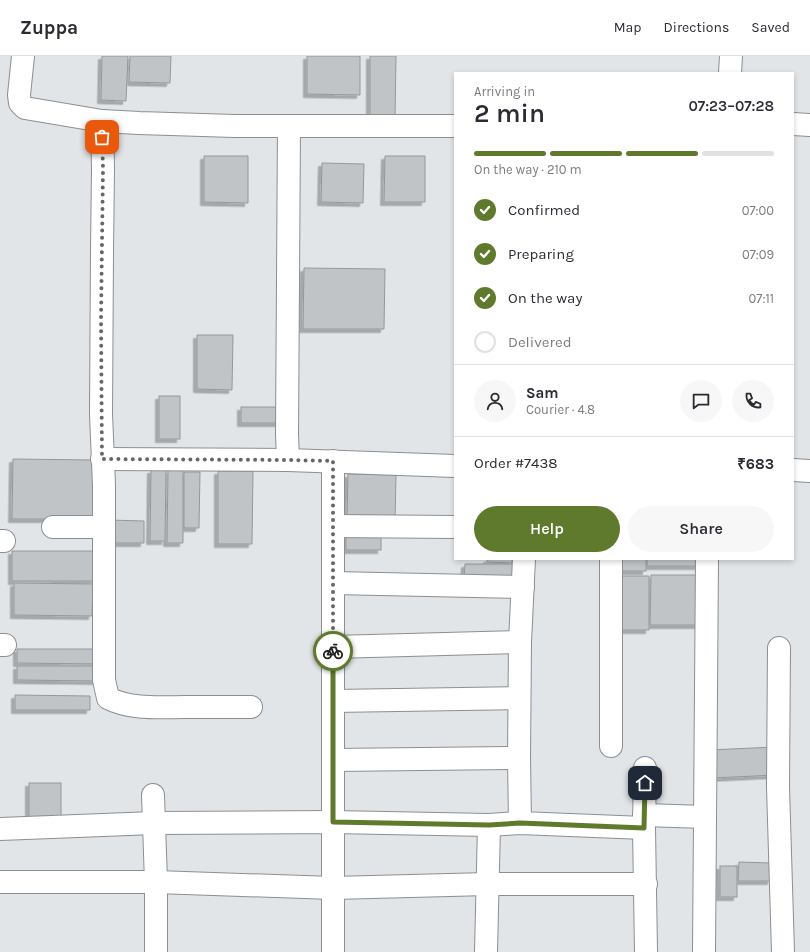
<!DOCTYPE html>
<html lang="en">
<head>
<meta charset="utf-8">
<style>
	:root { --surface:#fff; --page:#f7f7f7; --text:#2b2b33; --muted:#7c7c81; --line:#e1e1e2; --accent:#607a2d }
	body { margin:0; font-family:Karla,sans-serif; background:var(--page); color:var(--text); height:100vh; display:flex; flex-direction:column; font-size:15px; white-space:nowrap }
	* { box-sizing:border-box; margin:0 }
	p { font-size:13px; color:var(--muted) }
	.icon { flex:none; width:22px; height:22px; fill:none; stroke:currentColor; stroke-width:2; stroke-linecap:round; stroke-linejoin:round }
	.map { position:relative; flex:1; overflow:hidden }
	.panel { position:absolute; left:454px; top:16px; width:340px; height:488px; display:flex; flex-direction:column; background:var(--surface); border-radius:0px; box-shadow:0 2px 6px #0003 }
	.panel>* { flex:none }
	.pin { position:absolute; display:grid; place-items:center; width:34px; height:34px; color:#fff; margin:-17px; border-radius:8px; box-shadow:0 2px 6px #0006 }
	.courier { position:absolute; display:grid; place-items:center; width:40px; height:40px; margin:-20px; border:3px solid #607a2d; border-radius:50%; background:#fff; color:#222; box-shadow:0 1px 5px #0007 }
	.summary em { font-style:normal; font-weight:600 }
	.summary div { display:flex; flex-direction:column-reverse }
	.summary { display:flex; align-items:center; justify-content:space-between; height:68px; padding:0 20px }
	h1 { font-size:26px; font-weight:600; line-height:30px }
	.bar { display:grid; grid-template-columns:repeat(4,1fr); gap:6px 4px; align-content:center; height:48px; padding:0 20px }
	.bar i { height:5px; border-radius:3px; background:var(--line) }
	.bar .selected { background:var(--accent) }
	.bar p { grid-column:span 4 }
	.line { display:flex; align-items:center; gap:10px; padding:0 20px; border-top:1px solid var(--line) }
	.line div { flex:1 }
	.round { display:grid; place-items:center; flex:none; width:42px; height:42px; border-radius:21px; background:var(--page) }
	ol { padding:0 20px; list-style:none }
	li { display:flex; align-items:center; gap:12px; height:44px }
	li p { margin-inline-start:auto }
	li .icon { padding:4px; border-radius:50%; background:var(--accent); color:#fff; stroke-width:4 }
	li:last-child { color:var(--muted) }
	li i { width:22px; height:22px; border:2px solid var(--line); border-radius:50% }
	.action { display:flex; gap:8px; margin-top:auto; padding:8px 20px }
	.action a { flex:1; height:46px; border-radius:24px; background:var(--accent); color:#fff; font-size:16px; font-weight:600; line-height:46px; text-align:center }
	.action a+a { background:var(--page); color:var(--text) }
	header { display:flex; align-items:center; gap:24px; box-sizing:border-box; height:56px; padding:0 20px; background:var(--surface); border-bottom:1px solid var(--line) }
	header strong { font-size:19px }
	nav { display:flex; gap:22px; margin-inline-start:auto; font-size:14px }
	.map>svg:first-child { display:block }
</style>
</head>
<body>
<header>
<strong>Zuppa</strong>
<nav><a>Map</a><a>Directions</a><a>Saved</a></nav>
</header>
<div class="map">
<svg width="810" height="896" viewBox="0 0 810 896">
	<defs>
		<filter id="shadow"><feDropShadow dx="-3.5" dy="3.5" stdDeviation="0" flood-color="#0004"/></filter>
	</defs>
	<rect width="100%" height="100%" fill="#e1e5e8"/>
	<g fill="#c0c4c6" stroke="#949899" filter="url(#shadow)">
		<path d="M102,0H128L126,45L101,44Z"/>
		<path d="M130,0H171L170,27L129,26Z"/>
		<path d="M307,0H360V39L307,38Z"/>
		<path d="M370,0H396L395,63L370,62Z"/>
		<path d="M204,100H248V147L204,146Z"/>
		<path d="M385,100H425V146H384Z"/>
		<path d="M322,107L364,108L363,147L321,146Z"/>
		<path d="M304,212L385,213L384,273H303Z"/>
		<path d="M197,279H233L232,334L197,333Z"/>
		<rect x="159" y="340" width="21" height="43"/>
		<rect x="241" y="351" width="44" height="16"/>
		<path d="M13,403L95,404V463H12Z"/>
		<path d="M151,414H166L165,485H150Z"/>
		<path d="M168,414H183V487H167Z"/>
		<path d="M218,415H253L252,488H218Z"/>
		<path d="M184,416H200L199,472H184Z"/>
		<path d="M348,418L396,419L395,467H347Z"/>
		<path d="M110,464L144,465V487H110Z"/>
		<rect x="346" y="473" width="35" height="21"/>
		<rect x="12" y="495" width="83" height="30"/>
		<path d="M487,503H512V507L487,506Z"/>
		<rect x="615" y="503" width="31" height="12"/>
		<rect x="647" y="503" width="58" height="7"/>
		<path d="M465,508H514V523H464Z"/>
		<path d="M651,519H703V569H650Z"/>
		<path d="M615,520H649V574H614Z"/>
		<path d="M14,527L93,528L92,560L14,559Z"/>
		<path d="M17,593H98V608L17,607Z"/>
		<path d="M17,610H100V625L17,624Z"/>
		<path d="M15,639L90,640V654H15Z"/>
		<path d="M774,691L776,719L712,722L710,694Z"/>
		<rect x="29" y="727" width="32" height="39"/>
		<path d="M739,806L771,807V825H738Z"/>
		<rect x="720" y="810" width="17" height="31"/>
	</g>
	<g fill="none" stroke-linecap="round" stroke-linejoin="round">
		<defs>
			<g id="minor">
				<path d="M23,0L19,39L20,47L25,52L102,65L139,67L234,70H455"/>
				<path d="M730,17L731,0"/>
				<path d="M102,65L103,112L102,195L101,358L104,429V624L108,642C131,654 161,651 186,651C208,651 230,651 251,651"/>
				<path d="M793,68L810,69"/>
				<path d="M102,403L288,404L455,410"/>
				<path d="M288,404L287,378L289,70"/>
				<path d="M333,405V896"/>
				<path d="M793,414L810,415"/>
				<path d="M333,470L455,471"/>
				<path d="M53,471H104"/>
				<path d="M0,485H4"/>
				<path d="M611,503V690"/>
				<path d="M333,527L523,531"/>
				<path d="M0,589H5"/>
				<path d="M333,591L520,586"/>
				<path d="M779,592L778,731L783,896"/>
				<path d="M333,645L519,642"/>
				<path d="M333,704L519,702"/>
				<path d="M645,712L644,772L646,896"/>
				<path d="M153,739L156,826V896"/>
				<path d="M644,759L705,761"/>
				<path d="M520,767L519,702L520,586L524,503"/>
				<path d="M0,773L154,767L333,766L489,769L520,767L644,772"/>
				<path d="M0,826H156L333,832L488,828H646"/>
				<path d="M486,896L489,769"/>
				<path d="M704,896L707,503"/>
			</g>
		</defs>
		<use href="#minor" stroke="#8c8f92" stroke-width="24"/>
		<use href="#minor" stroke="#fff" stroke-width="22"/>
	</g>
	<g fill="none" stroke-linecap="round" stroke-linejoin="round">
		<path stroke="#646668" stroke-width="4" stroke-dasharray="0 7.2" d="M102,81L103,112L101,263L102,403L288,404L333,405V595"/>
		<path stroke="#607a2d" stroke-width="5" d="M333,595V766L489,769L520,767L644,772L645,727"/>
	</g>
</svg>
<div class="pin" style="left:102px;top:81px;background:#ea580c"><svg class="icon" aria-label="bag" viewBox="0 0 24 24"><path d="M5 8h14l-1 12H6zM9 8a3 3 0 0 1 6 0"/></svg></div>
<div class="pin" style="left:645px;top:727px;background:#1f2937"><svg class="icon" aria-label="home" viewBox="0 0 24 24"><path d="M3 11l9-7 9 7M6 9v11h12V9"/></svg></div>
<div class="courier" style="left:333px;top:595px"><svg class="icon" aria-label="bike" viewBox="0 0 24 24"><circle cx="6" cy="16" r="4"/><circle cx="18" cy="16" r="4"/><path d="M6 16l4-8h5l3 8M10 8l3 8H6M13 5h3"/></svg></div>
<section class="panel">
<div class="summary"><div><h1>2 min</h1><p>Arriving in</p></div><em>07:23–07:28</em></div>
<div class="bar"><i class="selected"></i><i class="selected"></i><i class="selected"></i><i></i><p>On the way · 210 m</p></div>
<ol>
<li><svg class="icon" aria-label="check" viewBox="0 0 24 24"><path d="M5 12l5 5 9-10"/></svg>Confirmed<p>07:00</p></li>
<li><svg class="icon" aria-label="check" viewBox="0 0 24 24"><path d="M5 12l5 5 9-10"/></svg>Preparing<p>07:09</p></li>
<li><svg class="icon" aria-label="check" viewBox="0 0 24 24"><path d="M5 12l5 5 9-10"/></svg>On the way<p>07:11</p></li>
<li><i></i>Delivered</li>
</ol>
<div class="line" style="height:72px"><a class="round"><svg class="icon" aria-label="person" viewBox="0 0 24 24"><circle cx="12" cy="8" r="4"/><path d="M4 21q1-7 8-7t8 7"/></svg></a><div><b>Sam</b><p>Courier · 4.8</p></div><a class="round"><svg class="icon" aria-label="chat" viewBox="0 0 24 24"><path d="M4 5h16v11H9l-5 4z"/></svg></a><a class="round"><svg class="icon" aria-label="phone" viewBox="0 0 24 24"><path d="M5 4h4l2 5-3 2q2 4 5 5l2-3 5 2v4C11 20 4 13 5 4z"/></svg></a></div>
<div class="line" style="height:52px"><div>Order #7438</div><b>₹683</b></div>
<div class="action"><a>Help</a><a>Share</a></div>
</section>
</div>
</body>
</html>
